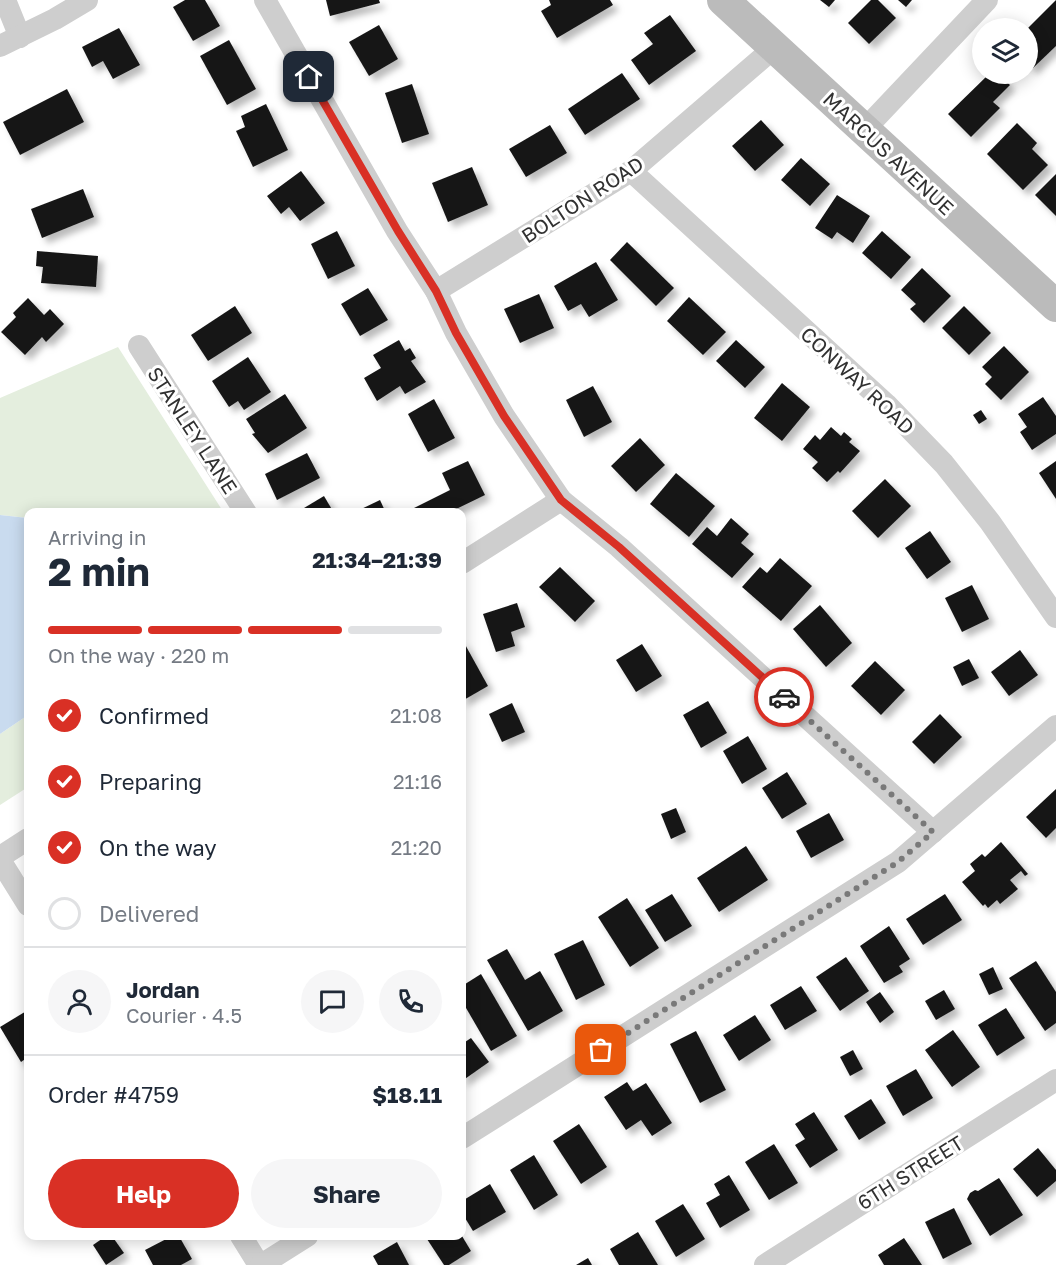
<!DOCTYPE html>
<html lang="en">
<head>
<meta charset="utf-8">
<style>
	:root { --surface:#fff; --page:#f6f6f7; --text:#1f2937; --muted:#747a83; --line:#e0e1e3; --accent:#d93025 }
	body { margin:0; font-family:"Golos Text",sans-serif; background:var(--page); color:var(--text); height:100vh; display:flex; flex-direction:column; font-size:22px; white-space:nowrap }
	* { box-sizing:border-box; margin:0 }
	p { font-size:20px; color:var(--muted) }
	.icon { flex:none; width:33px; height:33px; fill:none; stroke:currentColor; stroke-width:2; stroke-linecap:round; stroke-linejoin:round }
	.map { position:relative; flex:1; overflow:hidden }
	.details { position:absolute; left:24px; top:508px; width:442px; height:732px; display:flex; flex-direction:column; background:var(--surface); border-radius:12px; box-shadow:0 3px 15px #0003 }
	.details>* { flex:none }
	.controls { position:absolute; left:972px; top:18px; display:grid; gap:12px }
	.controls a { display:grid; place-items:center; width:66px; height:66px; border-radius:50%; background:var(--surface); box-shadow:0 3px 15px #0003; font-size:30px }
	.pin { position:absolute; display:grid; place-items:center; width:51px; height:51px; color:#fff; margin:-26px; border-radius:12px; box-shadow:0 3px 9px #0006 }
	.courier { position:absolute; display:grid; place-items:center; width:60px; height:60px; margin:-30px; border:4px solid #d93025; border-radius:50%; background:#fff; color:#222; box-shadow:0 2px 8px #0007 }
	.overview em { font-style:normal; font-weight:700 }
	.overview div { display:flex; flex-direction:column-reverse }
	.overview { display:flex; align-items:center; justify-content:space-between; height:102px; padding:0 24px }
	h1 { font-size:39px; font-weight:700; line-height:45px }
	.bar { display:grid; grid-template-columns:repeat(4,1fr); gap:9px 6px; align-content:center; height:72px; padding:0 24px }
	.bar i { height:8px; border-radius:4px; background:var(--line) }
	.bar .active { background:var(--accent) }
	.bar p { grid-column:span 4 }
	.line { display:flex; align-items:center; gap:15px; padding:0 24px; border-top:2px solid var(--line) }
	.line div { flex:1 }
	.round { display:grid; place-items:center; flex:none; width:63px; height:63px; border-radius:32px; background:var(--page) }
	ol { padding:0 24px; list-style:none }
	li { display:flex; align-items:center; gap:18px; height:66px }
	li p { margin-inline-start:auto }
	li .icon { padding:6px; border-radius:50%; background:var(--accent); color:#fff; stroke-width:4 }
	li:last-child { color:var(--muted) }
	li i { width:33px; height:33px; border:3px solid var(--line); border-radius:50% }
	.button { display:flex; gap:12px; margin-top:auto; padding:12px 24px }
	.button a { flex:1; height:69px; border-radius:36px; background:var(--accent); color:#fff; font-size:24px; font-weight:700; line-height:69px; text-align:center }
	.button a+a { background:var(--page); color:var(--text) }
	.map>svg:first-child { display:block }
</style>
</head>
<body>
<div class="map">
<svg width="1056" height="1265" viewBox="0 0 1056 1265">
	<defs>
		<filter id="shadow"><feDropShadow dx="5.5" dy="5.5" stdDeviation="3" flood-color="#0004"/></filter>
	</defs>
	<rect width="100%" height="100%" fill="#fff"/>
	<g fill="#e4eede">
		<path d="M118,347L224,513H28V518L0,515V398Z"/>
		<path d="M28,715V787L0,805V734Z"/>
	</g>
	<path fill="#c9dbef" d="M0,515L28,518V715L0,734Z"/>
	<g fill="#181818" filter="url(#shadow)">
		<path d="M185,0H205L220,26L193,41L173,7Z"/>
		<path d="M326,0H379L380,3L330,16Z"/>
		<path d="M549,0H610L613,5L557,38L541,11L551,5Z"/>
		<path d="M820,0H835L829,7Z"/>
		<path d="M871,0H878L896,18L869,44L848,23Z"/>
		<path d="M898,0H912L906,7Z"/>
		<path d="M1056,0V46L1032,69L1028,64V28Z"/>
		<path d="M670,15L696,51L649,85L631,60L653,44L644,33Z"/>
		<path d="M379,25L398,59L369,76L349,42Z"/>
		<path d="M119,28L140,65L113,79L103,61L92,67L82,47Z"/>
		<path d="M229,40L256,89L227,105L200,56Z"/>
		<path d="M622,73L640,99L585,135L568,109Z"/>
		<path d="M989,74H999L1010,85L993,102L1000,108L971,137L948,114Z"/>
		<path d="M412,84L429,134L402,143L385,93Z"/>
		<path d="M67,89L84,122L20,155L3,122Z"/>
		<path d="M266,104L288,150L253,167L236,131L245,127L241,116Z"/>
		<path d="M761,120L784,145L755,171L732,146Z"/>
		<path d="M1017,123L1037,143L1032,149L1048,165L1023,190L987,154Z"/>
		<path d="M550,125L567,153L526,177L509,149Z"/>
		<path d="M801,158L830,184L810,206L781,180Z"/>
		<path d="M472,167L488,205L448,222L432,183Z"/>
		<path d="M301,171L325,203L300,221L289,207L281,214L267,196Z"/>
		<path d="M1056,174V216L1035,195Z"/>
		<path d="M83,189L94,217L42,238L31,209Z"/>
		<path d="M837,195L870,216L853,243L837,232L832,239L815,228Z"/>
		<path d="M337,231L355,266L328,279L311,244Z"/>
		<path d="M882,231L911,257L891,279L862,253Z"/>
		<path d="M627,242L674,288L656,306L610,260Z"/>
		<path d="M37,251L98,256L96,287L41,283L43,267L36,266Z"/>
		<path d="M596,262L618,300L589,317L581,304L568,311L554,286Z"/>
		<path d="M922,268L951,296L924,323L910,309L916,304L901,290Z"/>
		<path d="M368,288L388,320L360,336L341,304Z"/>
		<path d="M539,294L554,328L520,343L504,309Z"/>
		<path d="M689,297L726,332L703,355L667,321Z"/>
		<path d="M28,298L44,315L50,309L64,324L46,342L42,337L25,355L1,332L16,317L13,313Z"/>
		<path d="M235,306L252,333L208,361L191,335Z"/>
		<path d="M964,306L991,333L969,355L942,328Z"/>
		<path d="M399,340L405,351L410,348L416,358L411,361L426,382L405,394L400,386L377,401L364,378L381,368L373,355Z"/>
		<path d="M736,340L765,367L745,388L716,361Z"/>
		<path d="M1004,346L1029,372L1001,400L985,384L992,377L982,367Z"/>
		<path d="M248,357L271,392L244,410L238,401L229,407L212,381Z"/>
		<path d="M782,383L810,407L782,441L754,418Z"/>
		<path d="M593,386L612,422L584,437L566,400Z"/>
		<path d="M285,394L307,428L268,453L252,434L255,433L246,419Z"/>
		<path d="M1043,397L1056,416V434L1032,450L1020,432L1027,427L1018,414Z"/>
		<path d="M434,399L455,438L428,452L408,414Z"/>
		<path d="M981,410L987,419L979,424L973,415Z"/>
		<path d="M831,427L841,436L844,432L852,439L849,442L860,451L840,473L838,471L827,482L812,468L818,462L803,449L815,435L820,440Z"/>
		<path d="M640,438L665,465L636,492L611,466Z"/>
		<path d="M307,453L320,478L277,500L265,474Z"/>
		<path d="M468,461L485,495L448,513H409L408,511L450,490L442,473Z"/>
		<path d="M1056,461V499L1039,473Z"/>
		<path d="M676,473L715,506L689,537L650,504Z"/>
		<path d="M885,479L911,506L878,538L852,511Z"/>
		<path d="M324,496L334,513H301L299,511Z"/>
		<path d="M380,500L386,513H353Z"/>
		<path d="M731,518L749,534L741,543L754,554L732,578L692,544L707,527L717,536Z"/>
		<path d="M930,531L951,562L927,579L905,548Z"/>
		<path d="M780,558L812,586L781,621L742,587L760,567L767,573Z"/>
		<path d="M560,567L595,601L575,622L539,587Z"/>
		<path d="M972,585L989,619L962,632L945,598Z"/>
		<path d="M517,603L525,627L511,632L515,646L496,652L483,614Z"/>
		<path d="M820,605L852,643L826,667L793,629Z"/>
		<path d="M462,639L488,686L462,701Z"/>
		<path d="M642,644L662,676L636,692L616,660Z"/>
		<path d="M1020,650L1038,675L1009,696L991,672Z"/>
		<path d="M969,659L979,678L962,686L953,667Z"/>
		<path d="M875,661L905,690L881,715L851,686Z"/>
		<path d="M708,701L727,733L701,748L683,715Z"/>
		<path d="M512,703L525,732L502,742L489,714Z"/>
		<path d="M940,714L962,737L934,764L912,742Z"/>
		<path d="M748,736L767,769L742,784L723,751Z"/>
		<path d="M787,772L807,804L782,819L762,788Z"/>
		<path d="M1056,789V828L1046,838L1026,817Z"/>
		<path d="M676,808L686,832L671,839L661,814Z"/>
		<path d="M829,813L844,840L811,858L796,831Z"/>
		<path d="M1001,842L1028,874L1025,876L1021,871L1010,880L1018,889L1000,904L997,900L988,908L985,904L983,906L962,882L975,871L970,864L982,854L985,857Z"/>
		<path d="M746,846L768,880L719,912L697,878Z"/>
		<path d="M672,894L692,926L665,942L645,910Z"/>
		<path d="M945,894L962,920L923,945L906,919Z"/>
		<path d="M627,898L659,948L630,967L598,917Z"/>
		<path d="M889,926L910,959L899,966L903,972L884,983L860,946Z"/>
		<path d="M583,940L605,985L576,1000L554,954Z"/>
		<path d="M507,949L525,980L540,971L563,1011L528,1031L487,960Z"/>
		<path d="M846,957L869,991L840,1011L816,977Z"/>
		<path d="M1036,961L1056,992V1023L1045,1031L1009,978Z"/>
		<path d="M993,967L1003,989L989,995L979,974Z"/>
		<path d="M481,974L517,1036L491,1051L462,1001V986Z"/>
		<path d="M801,986L817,1011L785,1030L770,1005Z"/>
		<path d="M944,990L955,1009L936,1020L925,1001Z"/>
		<path d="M880,992L894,1012L880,1023L866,1002Z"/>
		<path d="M1006,1008L1025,1038L997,1056L978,1025Z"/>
		<path d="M28,1010V1057L21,1062L0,1027Z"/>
		<path d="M755,1015L771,1040L739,1061L723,1035Z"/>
		<path d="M953,1030L980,1067L952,1087L925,1050Z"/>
		<path d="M696,1031L726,1090L700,1103L670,1044Z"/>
		<path d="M471,1038L489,1062L462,1081V1044Z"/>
		<path d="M853,1050L863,1069L850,1076L840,1057Z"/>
		<path d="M916,1069L933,1098L903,1116L886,1086Z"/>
		<path d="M627,1082L633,1091L646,1083L672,1123L652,1136L641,1120L626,1130L604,1097Z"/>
		<path d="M871,1099L886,1123L859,1140L844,1116Z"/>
		<path d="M814,1112L838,1150L810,1168L795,1145L805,1139L795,1124Z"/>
		<path d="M579,1124L607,1167L581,1184L553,1141Z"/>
		<path d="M774,1144L798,1183L769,1200L745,1162Z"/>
		<path d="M1038,1148L1056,1170V1181L1037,1197L1013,1169Z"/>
		<path d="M534,1155L558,1195L534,1210L510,1170Z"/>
		<path d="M729,1175L750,1210L720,1228L706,1203L720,1195L714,1184Z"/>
		<path d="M999,1178L1023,1215L990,1236L967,1199L970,1193L975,1190L978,1191Z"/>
		<path d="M490,1184L506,1212L473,1231L462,1213V1201Z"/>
		<path d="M683,1204L705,1239L676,1257L655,1221Z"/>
		<path d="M954,1208L972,1244L943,1259L925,1222Z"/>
		<path d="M638,1232L658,1265H619L610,1249Z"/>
		<path d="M106,1236H112L124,1253L106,1265L93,1245Z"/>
		<path d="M172,1236H179L192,1259L181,1265H153L145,1250Z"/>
		<path d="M425,1236H462L471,1251L449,1265H444Z"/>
		<path d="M904,1238L922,1265H884L878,1255Z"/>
		<path d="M397,1242L409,1265H378L373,1256Z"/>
		<path d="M588,1258L592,1265H576Z"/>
	</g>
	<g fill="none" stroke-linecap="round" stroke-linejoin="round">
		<g stroke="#cecece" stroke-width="22">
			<path d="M5,0L20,37"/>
			<path d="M265,0L397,231L436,291L456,333L504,416L561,500L619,547L933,832"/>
			<path d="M0,46L55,19L87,0"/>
			<path d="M864,130L987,0"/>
			<path d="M631,171L886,404L944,464L990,522L1056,617"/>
			<path d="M436,291L631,171L774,48"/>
			<path d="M139,346L246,513"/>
			<path d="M462,563L561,500"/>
			<path d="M0,857L28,839"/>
			<path d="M0,860L28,905"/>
			<path d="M462,1138L898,862L1056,726"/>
			<path d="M241,1236L259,1265"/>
			<path d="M261,1265L307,1236"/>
			<path d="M765,1265L1056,1080"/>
		</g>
		<path stroke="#bbb" stroke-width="32" d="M723,0L1056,306"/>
	</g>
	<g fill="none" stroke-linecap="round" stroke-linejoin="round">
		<path stroke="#797979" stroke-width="6" stroke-dasharray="0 10.8" d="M601,1050L898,862L933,832L784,697"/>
		<path stroke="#d93025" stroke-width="8" d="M309,77L398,231L436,291L456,333L504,416L561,500L619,547L784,697"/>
	</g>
	<g text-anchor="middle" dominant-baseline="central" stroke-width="6" stroke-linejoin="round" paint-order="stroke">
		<g font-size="20" fill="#313131" stroke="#fff">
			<text transform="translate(889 153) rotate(43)">MARCUS AVENUE</text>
			<text transform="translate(582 199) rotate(-33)">BOLTON ROAD</text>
			<text transform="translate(858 380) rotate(43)">CONWAY ROAD</text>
			<text transform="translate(193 430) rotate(57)">STANLEY LANE</text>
			<text transform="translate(910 1172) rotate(-32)">6TH STREET</text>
		</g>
	</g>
</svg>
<div class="controls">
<a><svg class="icon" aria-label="layers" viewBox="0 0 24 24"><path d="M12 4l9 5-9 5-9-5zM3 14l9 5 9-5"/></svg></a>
</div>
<div class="pin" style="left:601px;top:1050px;background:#ea580c"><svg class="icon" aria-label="bag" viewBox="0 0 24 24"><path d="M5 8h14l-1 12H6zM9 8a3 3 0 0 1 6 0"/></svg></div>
<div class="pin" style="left:309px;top:77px;background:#1f2937"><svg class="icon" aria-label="home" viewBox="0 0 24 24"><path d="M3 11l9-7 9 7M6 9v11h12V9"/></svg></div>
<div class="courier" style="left:784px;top:697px"><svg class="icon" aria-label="car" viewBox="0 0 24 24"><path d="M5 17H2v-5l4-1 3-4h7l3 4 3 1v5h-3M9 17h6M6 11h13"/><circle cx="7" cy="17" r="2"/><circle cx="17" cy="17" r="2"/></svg></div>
<section class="details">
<div class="overview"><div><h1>2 min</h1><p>Arriving in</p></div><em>21:34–21:39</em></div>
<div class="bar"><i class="active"></i><i class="active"></i><i class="active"></i><i></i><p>On the way · 220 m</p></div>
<ol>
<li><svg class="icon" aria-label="check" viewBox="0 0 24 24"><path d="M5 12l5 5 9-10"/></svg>Confirmed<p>21:08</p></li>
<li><svg class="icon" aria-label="check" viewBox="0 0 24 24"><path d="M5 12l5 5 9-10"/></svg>Preparing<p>21:16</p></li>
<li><svg class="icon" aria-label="check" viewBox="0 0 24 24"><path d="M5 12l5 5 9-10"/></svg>On the way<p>21:20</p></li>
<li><i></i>Delivered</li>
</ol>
<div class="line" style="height:108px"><a class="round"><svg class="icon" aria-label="person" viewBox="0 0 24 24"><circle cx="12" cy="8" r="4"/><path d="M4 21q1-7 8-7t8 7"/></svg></a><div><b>Jordan</b><p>Courier · 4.5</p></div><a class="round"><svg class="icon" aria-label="chat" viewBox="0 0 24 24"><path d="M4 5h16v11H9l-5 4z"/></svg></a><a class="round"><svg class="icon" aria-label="phone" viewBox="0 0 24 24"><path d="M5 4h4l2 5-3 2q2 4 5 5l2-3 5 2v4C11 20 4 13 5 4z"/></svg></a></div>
<div class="line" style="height:78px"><div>Order #4759</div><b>$18.11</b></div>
<div class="button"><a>Help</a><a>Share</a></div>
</section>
</div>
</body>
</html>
